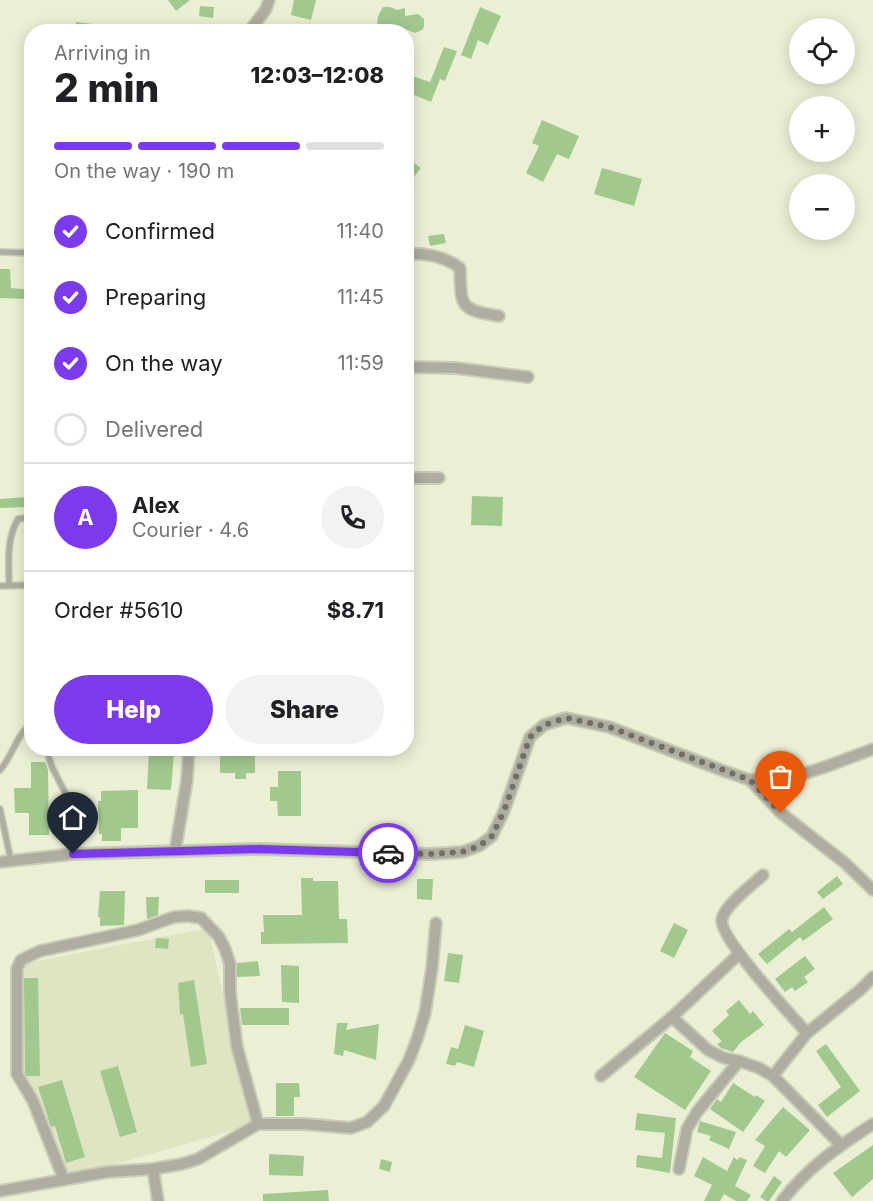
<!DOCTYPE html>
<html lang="en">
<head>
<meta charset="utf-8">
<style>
	:root { --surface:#fff; --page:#f2f2f2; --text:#202124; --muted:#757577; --line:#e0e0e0; --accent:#7c3aed }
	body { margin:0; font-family:Inter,sans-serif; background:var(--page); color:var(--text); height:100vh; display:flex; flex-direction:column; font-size:22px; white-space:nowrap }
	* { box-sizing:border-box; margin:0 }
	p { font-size:20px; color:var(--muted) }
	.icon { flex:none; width:33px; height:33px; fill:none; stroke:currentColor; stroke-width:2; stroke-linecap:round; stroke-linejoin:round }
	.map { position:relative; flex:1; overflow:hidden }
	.sheet { position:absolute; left:24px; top:24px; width:390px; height:732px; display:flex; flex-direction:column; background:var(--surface); border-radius:24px; box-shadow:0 3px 15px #0003 }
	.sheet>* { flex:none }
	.fabs { position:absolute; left:789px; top:18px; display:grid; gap:12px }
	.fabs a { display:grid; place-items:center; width:66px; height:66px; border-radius:50%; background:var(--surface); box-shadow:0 3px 15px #0003; font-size:30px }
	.pin { position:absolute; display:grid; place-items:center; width:51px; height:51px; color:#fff; margin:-62px -26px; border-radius:50% 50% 50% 0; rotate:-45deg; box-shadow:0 0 6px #0007 }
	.pin .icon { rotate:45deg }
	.courier { position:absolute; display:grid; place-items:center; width:60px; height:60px; margin:-30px; border:4px solid #7c3aed; border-radius:50%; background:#fff; color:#222; box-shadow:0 2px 8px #0007 }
	.head em { font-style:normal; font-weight:800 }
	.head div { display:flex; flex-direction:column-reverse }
	.head { display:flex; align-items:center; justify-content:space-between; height:102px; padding:0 30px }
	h1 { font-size:39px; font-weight:800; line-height:45px }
	.bar { display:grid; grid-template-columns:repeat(4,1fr); gap:9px 6px; align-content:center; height:72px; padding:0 30px }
	.bar i { height:8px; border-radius:4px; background:var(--line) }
	.bar .current { background:var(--accent) }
	.bar p { grid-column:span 4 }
	.line { display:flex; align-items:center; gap:15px; padding:0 30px; border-top:2px solid var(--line) }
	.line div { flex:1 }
	.round { display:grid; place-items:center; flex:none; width:63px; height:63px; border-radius:32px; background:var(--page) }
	ol { padding:0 30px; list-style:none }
	li { display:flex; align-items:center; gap:18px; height:66px }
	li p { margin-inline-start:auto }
	li .icon { padding:6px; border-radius:50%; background:var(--accent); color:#fff; stroke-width:4 }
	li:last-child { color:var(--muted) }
	li i { width:33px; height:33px; border:3px solid var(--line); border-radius:50% }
	.action { display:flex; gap:12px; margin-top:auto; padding:12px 30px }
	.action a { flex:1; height:69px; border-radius:36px; background:var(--accent); color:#fff; font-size:24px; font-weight:800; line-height:69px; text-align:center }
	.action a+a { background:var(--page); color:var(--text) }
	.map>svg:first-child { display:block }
</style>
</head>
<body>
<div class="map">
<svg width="873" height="1201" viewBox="0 0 873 1201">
	<rect width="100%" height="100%" fill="#ebf0d5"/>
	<path fill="#dfe5c3" d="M208,928L252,1125L67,1178L21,1078V964Z"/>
	<g fill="#a1c98e">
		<path d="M168,0H190L176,11Z"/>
		<path d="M294,0H316L311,20L291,15Z"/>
		<path d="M200,6L214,7L213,18L199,16Z"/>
		<path d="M383,7H390L397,10L405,8V16L418,14L424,19V27L422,30L415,33L403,28L398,32L383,28L377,25L378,16Z"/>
		<path d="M480,7L501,16L488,45L478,40L471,59L461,55Z"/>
		<path d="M76,22L109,26V32H75Z"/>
		<path d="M444,47L457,51L445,81L440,79L431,102L414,95L408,112H406V74L430,82Z"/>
		<path d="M542,120L579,136L569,159L557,154L543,182L526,173L539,146L532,143Z"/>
		<path d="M414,163L421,168L406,187V174Z"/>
		<path d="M602,168L642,179L634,206L594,194Z"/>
		<path d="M444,234L446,243L430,246L428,236Z"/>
		<path d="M0,269H10L11,288L32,290V299L0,298Z"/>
		<path d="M472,496L503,497L502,526L471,525Z"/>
		<path d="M27,497L28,507L0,508V499Z"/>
		<path d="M149,751L174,752L171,790L147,789Z"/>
		<path d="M220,753L255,754V773H246V779H235V773H220Z"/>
		<path d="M31,762H45L48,770L49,835H29V813H15L14,788H31Z"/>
		<path d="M278,771H301V816H278L277,801H270V787H278Z"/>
		<path d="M138,790V828H121V841H102V834H99L98,801H101V791Z"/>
		<path d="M837,876L843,884L823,899L817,892Z"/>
		<path d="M301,878H313V881H338L339,919H347L348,943L261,944V932H264L263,915H302Z"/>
		<path d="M417,879H433L432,900L417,899Z"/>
		<rect x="205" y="880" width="34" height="13"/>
		<path d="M100,891H125L124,925L100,926V917H98Z"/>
		<path d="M146,897H159L158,915L147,919Z"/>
		<path d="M824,907L833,919L803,941L800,937L767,964L758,954L789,929L792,932Z"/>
		<path d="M674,923L688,930L674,958L660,951Z"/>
		<path d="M156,938L169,939L168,949L155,948Z"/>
		<path d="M448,953L463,955L459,983L444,981Z"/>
		<path d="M805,956L815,969L804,977L808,982L795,991L792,987L785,992L775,979Z"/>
		<path d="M258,961L260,976L237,977V963Z"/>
		<path d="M281,965L299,966V1003L282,1002Z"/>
		<path d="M24,978H38L40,1076H27L25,1074Z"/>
		<path d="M194,980L207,1064L191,1067L183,1014L180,1015L178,983Z"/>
		<path d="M739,1000L750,1014L753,1011L764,1025L741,1042L733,1052L721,1048L717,1044L722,1041L712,1031L729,1015L726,1011Z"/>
		<path d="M240,1008H289V1025H242Z"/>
		<path d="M337,1023H348L346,1030L379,1024L376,1060L344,1050L343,1056L334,1054Z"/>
		<path d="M465,1025L484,1031L474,1067L457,1062L455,1066L446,1064L451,1047L458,1049Z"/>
		<path d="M665,1033L693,1051L690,1057L711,1071L685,1110L634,1077Z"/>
		<path d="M826,1044L860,1091L827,1117L818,1105L841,1087L816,1051Z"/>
		<path d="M118,1066L137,1132L120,1137L100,1071Z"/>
		<path d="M62,1080L85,1157L66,1163L55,1126L51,1127L38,1087Z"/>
		<path d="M276,1083H299L300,1097H294V1116H276Z"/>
		<path d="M733,1083L755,1097L756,1095L765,1101L743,1132L710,1109L717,1099L721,1102Z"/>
		<path d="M783,1107L810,1130L786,1157L779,1151L765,1173L753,1166L765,1146L755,1140Z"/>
		<path d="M637,1113L676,1118L670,1173L636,1167L637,1155L662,1158L665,1133L635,1130Z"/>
		<path d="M700,1121L736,1132L729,1149L709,1140L711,1136L697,1132Z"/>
		<path d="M873,1145V1179L852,1197L833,1173Z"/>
		<path d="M269,1154L304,1156L303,1176L269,1175Z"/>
		<path d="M703,1157L727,1171L734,1157L737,1160L740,1157L747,1160L735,1186L751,1195L747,1201H736L724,1194L720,1201H704L712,1185L694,1176Z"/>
		<path d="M381,1159L392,1162L390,1172L379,1169Z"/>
		<path d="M774,1176L782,1182L769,1201H766L760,1197Z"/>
		<path d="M328,1190L329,1201H263V1194Z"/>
	</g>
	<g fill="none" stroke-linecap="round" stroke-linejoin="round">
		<defs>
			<g id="service">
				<path d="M0,252L32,253"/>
				<path d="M9,585C9,563 6,539 18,519L32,517"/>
				<path d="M0,586L32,585"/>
				<path d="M47,748C49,767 60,780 67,797C74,815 72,835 73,854"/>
				<path d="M0,770C13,756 16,734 32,724"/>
				<path d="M0,809L11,861"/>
			</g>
			<g id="minor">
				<path d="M249,32L266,9L269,0"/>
				<path d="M406,254C426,253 444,256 460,268C461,306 459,310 499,316"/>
				<path d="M406,367L456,368L528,377"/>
				<path d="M406,478H439"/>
				<path d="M750,780L781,813L845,863L873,890"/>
				<path d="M175,851L187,780L189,748"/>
				<path d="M0,862L73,854L259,849L430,854L462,852L479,846L492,836L504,811L530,737L544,725L566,718L609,727L724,771L750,780L793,777L825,767L873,749"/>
				<path d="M763,875C752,885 725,905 722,919C718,937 792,1016 807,1033"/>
				<path d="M672,1017L708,1050L724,1058L739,1061L759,1068L773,1076L841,1145"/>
				<path d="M601,1076L672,1017L739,954"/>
				<path d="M773,1076L807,1033L860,990L873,977"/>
				<path d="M153,1169L158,1201"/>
				<path d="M679,1169L687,1129L697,1112L739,1061"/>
				<path d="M64,1180L33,1101L17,1074V969L21,960L40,951L138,930L174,917L188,916L201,918L219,937L225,949L230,964V992L237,1047L258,1124"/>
				<path d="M0,1191L107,1172L153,1169L182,1164L198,1159L258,1124H304L351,1128L367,1122L384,1106L409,1060L417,1039L425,1013L432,968L436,923"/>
				<path d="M782,1201C807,1168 839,1146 873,1124"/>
			</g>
		</defs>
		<use href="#service" stroke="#c8cdb5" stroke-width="8"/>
		<use href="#minor" stroke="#c8cdb5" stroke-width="14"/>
		<use href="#service" stroke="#afaca1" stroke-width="5"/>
		<use href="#minor" stroke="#afaca1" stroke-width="10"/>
	</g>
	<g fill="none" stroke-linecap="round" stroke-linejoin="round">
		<path stroke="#6e7161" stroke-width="6" stroke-dasharray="0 10.8" d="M388,853L430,854L462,852L479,846L492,836L504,811L530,737L544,725L566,718L609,727L750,780L781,813"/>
		<path stroke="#7c3aed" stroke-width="8" d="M73,854L259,849L388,853"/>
	</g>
</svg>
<div class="fabs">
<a><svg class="icon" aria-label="locate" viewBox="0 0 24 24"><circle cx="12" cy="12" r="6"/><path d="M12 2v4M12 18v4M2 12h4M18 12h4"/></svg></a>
<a>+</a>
<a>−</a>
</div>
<div class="pin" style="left:781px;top:813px;background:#ea580c"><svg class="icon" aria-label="bag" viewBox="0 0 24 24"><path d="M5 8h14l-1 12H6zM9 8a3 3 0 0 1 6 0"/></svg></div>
<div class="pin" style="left:73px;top:854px;background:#1f2937"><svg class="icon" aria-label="home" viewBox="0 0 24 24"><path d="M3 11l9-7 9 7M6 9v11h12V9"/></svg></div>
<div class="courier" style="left:388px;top:853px"><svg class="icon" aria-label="car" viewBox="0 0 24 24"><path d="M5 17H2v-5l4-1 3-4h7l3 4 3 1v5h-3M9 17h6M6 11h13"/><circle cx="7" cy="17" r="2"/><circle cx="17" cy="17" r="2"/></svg></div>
<section class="sheet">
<div class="head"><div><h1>2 min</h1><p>Arriving in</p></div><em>12:03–12:08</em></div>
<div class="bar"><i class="current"></i><i class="current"></i><i class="current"></i><i></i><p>On the way · 190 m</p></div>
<ol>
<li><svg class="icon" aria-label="check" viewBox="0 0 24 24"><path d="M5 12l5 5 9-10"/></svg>Confirmed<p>11:40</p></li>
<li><svg class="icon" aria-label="check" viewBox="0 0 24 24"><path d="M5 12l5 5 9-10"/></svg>Preparing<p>11:45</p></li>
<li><svg class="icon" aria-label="check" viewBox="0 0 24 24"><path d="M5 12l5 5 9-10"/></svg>On the way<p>11:59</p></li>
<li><i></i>Delivered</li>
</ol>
<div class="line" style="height:108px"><b class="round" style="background:var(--accent);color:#fff">A</b><div><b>Alex</b><p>Courier · 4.6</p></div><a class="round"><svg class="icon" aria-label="phone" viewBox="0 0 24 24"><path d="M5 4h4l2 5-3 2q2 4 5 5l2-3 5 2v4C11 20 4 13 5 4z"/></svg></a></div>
<div class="line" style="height:78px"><div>Order #5610</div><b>$8.71</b></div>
<div class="action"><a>Help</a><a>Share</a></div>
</section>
</div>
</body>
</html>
